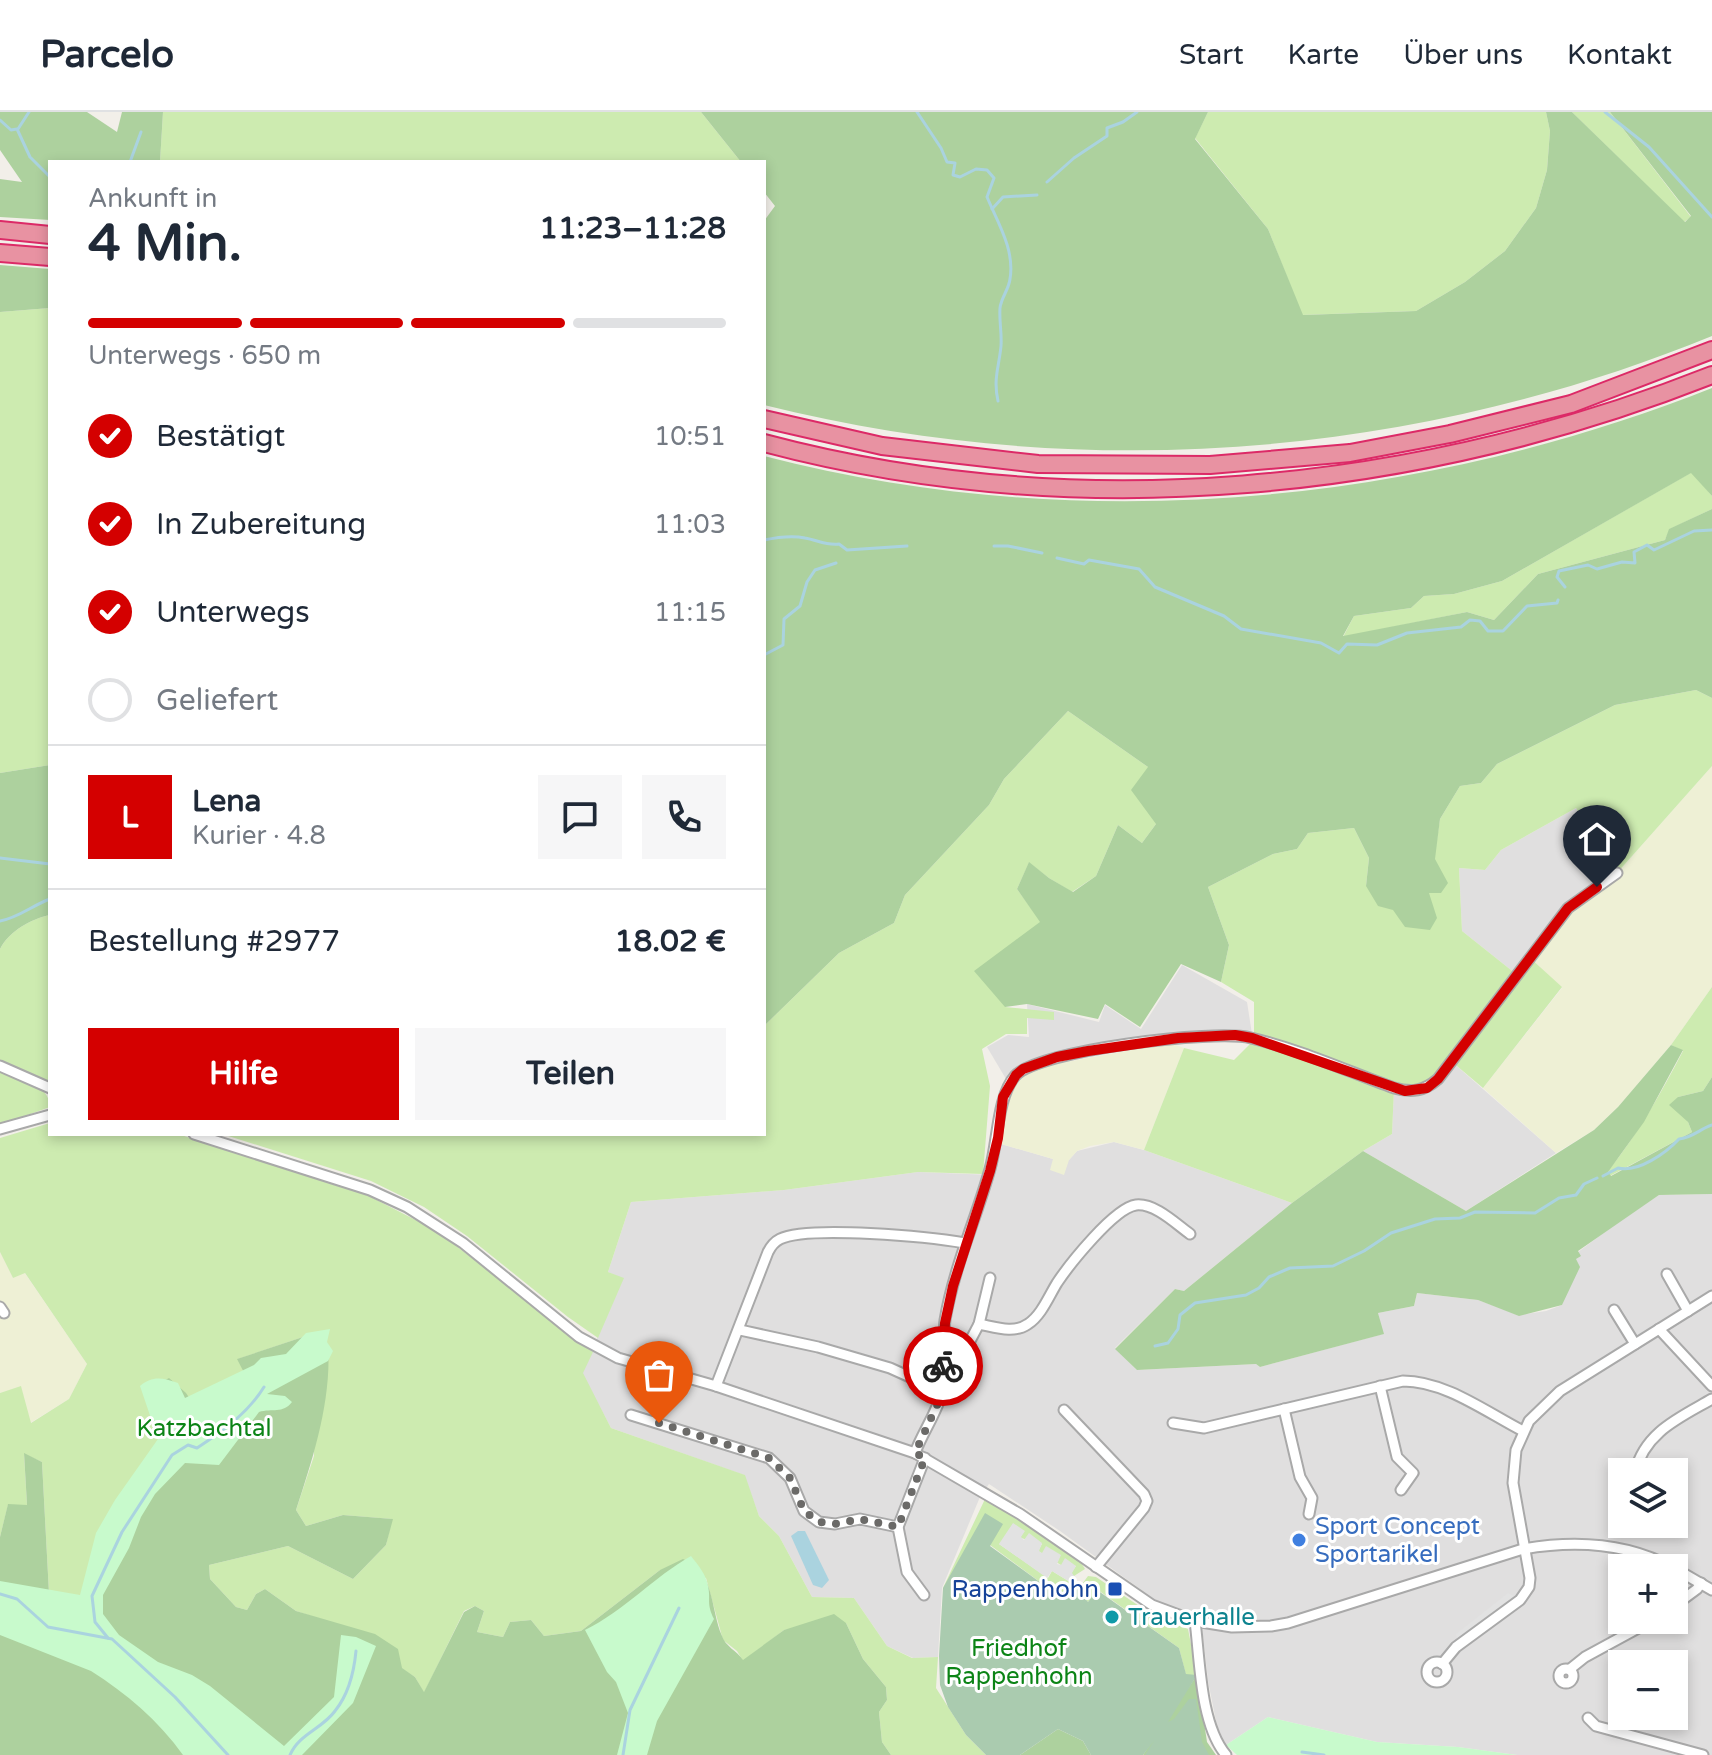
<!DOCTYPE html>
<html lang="de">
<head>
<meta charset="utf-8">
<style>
	:root { --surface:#fff; --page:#f6f6f7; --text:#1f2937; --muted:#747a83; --line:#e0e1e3; --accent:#d40000 }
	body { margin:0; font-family:"Varela Round",sans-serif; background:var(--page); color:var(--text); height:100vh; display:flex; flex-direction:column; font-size:30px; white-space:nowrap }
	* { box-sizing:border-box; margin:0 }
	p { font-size:26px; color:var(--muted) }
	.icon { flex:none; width:44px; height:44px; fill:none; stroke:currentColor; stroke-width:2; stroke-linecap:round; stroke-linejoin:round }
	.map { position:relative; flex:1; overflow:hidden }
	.side { position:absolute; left:48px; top:48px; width:718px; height:976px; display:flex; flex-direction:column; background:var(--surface); border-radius:0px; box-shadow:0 4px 12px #0003 }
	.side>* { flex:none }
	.controls { position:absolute; left:1608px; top:1346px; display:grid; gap:16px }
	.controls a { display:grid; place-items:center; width:80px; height:80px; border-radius:0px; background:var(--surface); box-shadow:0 4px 12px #0003; font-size:40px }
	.pin { position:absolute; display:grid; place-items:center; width:68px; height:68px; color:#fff; margin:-82px -34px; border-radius:50% 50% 50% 0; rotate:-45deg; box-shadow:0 0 8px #0007 }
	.pin .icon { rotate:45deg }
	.courier { position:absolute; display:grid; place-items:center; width:80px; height:80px; margin:-40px; border:6px solid #d40000; border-radius:50%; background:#fff; color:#222; box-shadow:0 2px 10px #0007 }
	.headline em { font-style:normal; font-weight:700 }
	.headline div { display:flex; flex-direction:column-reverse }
	.headline { display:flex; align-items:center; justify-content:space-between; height:136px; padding:0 40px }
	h1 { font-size:52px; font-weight:700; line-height:60px }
	.bar { display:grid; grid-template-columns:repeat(4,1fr); gap:12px 8px; align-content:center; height:96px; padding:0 40px }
	.bar i { height:10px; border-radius:6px; background:var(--line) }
	.bar .selected { background:var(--accent) }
	.bar p { grid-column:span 4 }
	.line { display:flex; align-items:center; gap:20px; padding:0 40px; border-top:2px solid var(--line) }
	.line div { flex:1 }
	.round { display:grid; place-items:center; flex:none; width:84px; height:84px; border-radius:0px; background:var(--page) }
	ol { padding:0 40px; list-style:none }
	li { display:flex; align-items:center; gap:24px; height:88px }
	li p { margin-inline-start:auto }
	li .icon { padding:8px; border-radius:50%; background:var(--accent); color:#fff; stroke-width:4 }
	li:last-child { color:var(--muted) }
	li i { width:44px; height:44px; border:4px solid var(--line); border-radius:50% }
	.action { display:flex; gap:16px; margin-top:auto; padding:16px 40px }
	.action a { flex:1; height:92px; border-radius:0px; background:var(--accent); color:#fff; font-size:32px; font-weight:700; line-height:92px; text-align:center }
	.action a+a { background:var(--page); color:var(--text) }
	header { display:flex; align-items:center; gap:48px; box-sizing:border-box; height:112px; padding:0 40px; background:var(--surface); border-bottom:2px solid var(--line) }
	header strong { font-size:38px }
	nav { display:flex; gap:44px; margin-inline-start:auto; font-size:28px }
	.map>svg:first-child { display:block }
</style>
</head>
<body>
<header>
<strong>Parcelo</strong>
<nav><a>Start</a><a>Karte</a><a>Über uns</a><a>Kontakt</a></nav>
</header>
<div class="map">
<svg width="1712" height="1643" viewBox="0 0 1712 1643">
	<rect width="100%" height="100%" fill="#f2efe9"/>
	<g fill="#e0dfdf" fill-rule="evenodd">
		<path d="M1576,696L1617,761L1516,862L1462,819L1459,756L1485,758L1501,738Z"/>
		<path d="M1182,853L1247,890L1252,922L1243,919L1189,921L1089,937L1031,947L1016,956L1006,967L987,935L1008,923L1029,925L1027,892L1099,910L1105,893L1141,917Z"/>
		<path d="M1451,949L1556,1041L1466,1099L1363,1039L1392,1022L1394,976Z"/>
		<path d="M1114,1030L1144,1038L1292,1091L1184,1179L1175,1177L1115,1236L1137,1258L1256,1252L1260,1255L1383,1222L1378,1201L1414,1194L1417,1181L1478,1188L1519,1203L1546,1199L1562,1193L1578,1140L1621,1108L1659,1083L1712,1082V1643H1517L1458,1635L1377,1630L1268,1605L1226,1633L1217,1614L1208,1569L1201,1506L1158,1490L1060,1419L989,1372L980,1385L942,1476L938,1545L913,1546L887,1534L854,1486L812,1485L779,1424L759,1404L744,1363L611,1316L582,1261L623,1167L608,1160L631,1090L784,1078L918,1060L992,1063L1001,1032L1053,1047L1069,1048L1077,1039ZM1622,1360H1674V1412H1622ZM1622,1456H1674V1508H1622ZM1622,1552H1674V1604H1622Z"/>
	</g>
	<g fill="#eef0d5">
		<path d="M1712,654V875L1671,933L1618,995L1594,1018L1556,1041L1483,976L1562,876L1529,845L1568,796L1617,761Z"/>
		<path d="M1170,931L1184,936L1144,1038L1114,1030L1090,1034L1077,1039L1069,1048L1064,1063L1050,1058L1053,1047L1001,1032L1009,985L1014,973L1034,956Z"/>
		<path d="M0,1140L13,1166L24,1160L87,1252L69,1287L30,1311L21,1275L0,1281Z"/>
	</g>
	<g fill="#cdebb0">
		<path d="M163,0H701L741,50H160Z"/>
		<path d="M1208,0H1546L1550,19L1547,58L1536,96L1505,139L1465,170L1416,199L1302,203L1268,117L1195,26Z"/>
		<path d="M1572,0H1610L1691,105L1684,110Z"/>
		<path d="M50,196V653L0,661V200Z"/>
		<path d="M1692,360L1712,384V397L1670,417L1665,428L1538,462L1494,508L1467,500L1343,525L1354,504L1411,496L1424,484L1454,482L1502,469Z"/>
		<path d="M1696,578L1712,586V654L1617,761L1576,696L1501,738L1485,758L1459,756L1462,819L1516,862L1529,845L1562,875L1483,976L1451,949L1427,976L1394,977L1392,1022L1363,1039L1292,1091L1144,1038L1184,936L1234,948L1252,930L1376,970L1254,922V890L1221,870L1229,833L1208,775L1273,742L1297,737L1308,721L1354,716L1369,746L1366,774L1429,781L1440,707L1460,674L1481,671L1497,652L1615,593Z"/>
		<path d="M1068,599L1148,655L1156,712L1142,731L1118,713L1096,764L1072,780L1049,766L1029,751L1017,777L1041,810L1005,895L1054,900V908L1027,906V922H1006L982,937L990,974L983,1062L918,1060L784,1078L631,1090L608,1160L624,1166L598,1226L568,1205L467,1124L424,1095L371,1069L222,1022H764V914L839,841L894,811L905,783L989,693L1004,667Z"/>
		<path d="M50,803V972L0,950V837C9,819 31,807 50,803Z"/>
		<path d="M1712,875V965L1703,979L1678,985L1692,1020L1610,1064L1608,1059C1638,1022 1661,981 1683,939L1671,933Z"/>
		<path d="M0,958C18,966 50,972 50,995L0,1013Z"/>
		<path d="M50,1011V1022H178L365,1082L437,1119L593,1240L583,1261L611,1316L745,1363L759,1404L779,1424L812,1485L854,1486L887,1534L912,1546L938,1545L936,1576L966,1623L986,1643H891L882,1630L879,1600L887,1588L886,1575L863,1547L846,1511L784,1518L743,1549L737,1539L723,1528L706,1466L660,1458L581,1519L544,1524L531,1508L510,1510L503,1525L477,1520L484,1499L475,1494L464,1499L424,1581L415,1565L323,1508L296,1499L265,1477L256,1482L247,1498L236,1495L210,1467L209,1453L288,1434L353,1467L386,1433L392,1407L343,1403L306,1414L296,1398L314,1344L315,1221L238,1247L253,1276L163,1346L82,1511L50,1500L42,1350L24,1342L27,1393H8L0,1425V1281L21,1274L31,1311L69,1287L87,1252L25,1161L13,1166L0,1140V1026Z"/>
		<path d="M985,1387C1006,1400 1076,1437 1085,1457L1074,1464L1071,1461L1076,1454L1061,1453L1038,1439L1042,1432L1021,1426L999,1432L1048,1466L1052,1459L1070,1470L1065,1480L1052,1479L990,1433L943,1476Z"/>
		<path d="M1088,1464L1096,1465L1151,1502L1188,1517L1197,1563H1186L1179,1536L1098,1478L1088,1490L1077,1479Z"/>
	</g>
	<g fill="#add19e">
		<path d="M0,0H87L117,20L122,0H163L160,50H50V108L0,105V67L22,70L0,38Z"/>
		<path d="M701,0H1208L1195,27L1268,117L1303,203L1416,199L1465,170L1505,139L1536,96L1547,58L1550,19L1546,0H1572L1685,110L1691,104L1610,0H1712V224C1411,347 1080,372 764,293V109L775,94L764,80V50H741Z"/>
		<path d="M0,153L50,157V196L0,200Z"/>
		<path d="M1712,276V384L1691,361L1502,469L1454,482L1424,484L1411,496L1354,504L1343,524L1467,500L1494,508L1538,462L1665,428L1669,417L1712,397V586L1696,578L1615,593L1497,652L1481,671L1460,674L1440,707L1435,747L1448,771L1441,781H1429L1437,806L1430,818L1405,815L1393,798L1378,794L1366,774L1369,746L1354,716L1308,721L1297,737L1273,742L1208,775L1229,833L1221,870L1181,852L1140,915L1105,892L1098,907L1027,892L1005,895L974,859L1040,810L1017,777L1029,750L1049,766L1073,780L1096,764L1118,713L1142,731L1156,712L1131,678L1148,655L1068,599L1004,667L989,693L905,783L894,811L839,841L764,914V344C1075,425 1415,394 1712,276Z"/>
		<path d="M50,653V803C31,807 9,819 0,837V661Z"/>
		<path d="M1671,933L1683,938L1644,1010L1608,1060L1611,1064L1692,1020L1688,1010L1669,993L1678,985L1703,979L1712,965V1082L1659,1083L1578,1139L1581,1144L1576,1147L1580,1155L1562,1193L1519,1204L1478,1188L1417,1181L1414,1194L1378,1201L1384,1222L1260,1255L1256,1252L1137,1258L1115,1237L1175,1177L1184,1179L1292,1091L1363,1039L1466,1099L1594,1018L1618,995Z"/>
		<path d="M315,1221L328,1232C332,1288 313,1346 296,1398L306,1414L343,1403L393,1407L386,1433L353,1467L288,1434L209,1453L210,1467L236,1495L247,1498L256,1482L265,1477L296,1499L375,1522L398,1537L402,1556L415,1565L424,1580L464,1500L475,1494L484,1499L477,1520L503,1525L510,1510L531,1508L544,1524L581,1519L660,1458L683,1447C715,1459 710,1496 722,1524C725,1534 737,1539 743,1548L784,1518L834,1502L846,1511L863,1547L886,1575L887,1588L879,1600L882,1630L891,1643H0V1425L8,1392L27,1393L24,1341L42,1350L50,1500L82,1511L163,1346L158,1272L169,1266L186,1281L194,1293L252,1276L237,1247Z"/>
		<path d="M1197,1563L1207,1630L1216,1643H1143Z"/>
		<path d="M1058,1617L1083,1629L1091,1643H1020Z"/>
	</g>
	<path fill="#aacbaf" d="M985,1401L1003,1412L990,1434L1052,1479L1065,1480L1070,1470L1078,1475V1479L1088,1490L1097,1478L1179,1536L1186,1562L1197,1563L1168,1610L1174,1607L1189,1587H1196L1202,1630L1209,1643H1145L1154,1629L1143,1643H1091L1083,1629L1058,1617L1020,1643H986L966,1623L948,1595L940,1573L939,1544L943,1476Z"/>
	<g fill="#c8facc">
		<path d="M330,1217L327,1230L333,1239L328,1249L267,1282L285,1284L292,1290C283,1302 272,1296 259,1300L219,1353L185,1351L155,1382L141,1405L129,1436L103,1483V1502L119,1523L158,1550L192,1563L210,1574L284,1634L334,1585L341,1523L356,1525L376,1534L353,1591L302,1643H183C159,1609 126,1581 91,1559L0,1523V1469L80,1483L96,1421L115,1388L158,1327L140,1274C153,1263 163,1266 178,1271L185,1286L254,1253L261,1246L286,1242L306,1221Z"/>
		<path d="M691,1444C698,1453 706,1462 708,1474C711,1488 706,1491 714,1507L657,1609L647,1643H617L628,1601L616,1570L607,1560L585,1518C624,1499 655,1464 691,1444Z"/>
		<path d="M1268,1605L1377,1630L1458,1635L1517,1643H1237L1226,1633Z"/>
	</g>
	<g fill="#e2e2e2">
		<path d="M1013,1411L1025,1419L1021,1425L1024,1428L1029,1421L1042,1431L1039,1439L1042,1441L1046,1434L1061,1443L1057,1452L1061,1453L1065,1446L1076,1454L1072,1461L1074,1464L1070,1470L1052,1459L1047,1466L999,1432Z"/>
		<path d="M1508,1481L1516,1485L1458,1531L1456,1522Z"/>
	</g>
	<path fill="#aad3df" d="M798,1419H805L829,1468L822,1476L813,1473L791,1424Z"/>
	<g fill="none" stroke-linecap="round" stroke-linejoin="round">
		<g stroke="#aad3df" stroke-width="3">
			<path d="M917,0L941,36L947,50L955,51L953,63L960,65L976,57L987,58L994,66L987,85C998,111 1015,138 1010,167C1009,177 1001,186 1000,196C999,209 1002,221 1001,234C999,255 993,267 998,289"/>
			<path d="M1605,0L1649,35L1712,105"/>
			<path d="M0,8L11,18L17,17L30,45L50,65"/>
			<path d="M18,17L29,0"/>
			<path d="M130,50L141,20"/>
			<path d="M1047,70L1074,46L1107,24V16L1123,10L1137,0"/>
			<path d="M992,97L1003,85L1037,83"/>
			<path d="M764,428C778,425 791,423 805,426C817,428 827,434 839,432L847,438L907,434"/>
			<path d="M994,434H1008L1042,441"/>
			<path d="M1057,446L1084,452L1089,448L1139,457L1155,475L1224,504L1241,517L1321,531L1339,541L1347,532L1377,533L1407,521L1461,515L1470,508L1480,509L1488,519H1503L1527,494L1557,491L1558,488"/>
			<path d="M1565,475L1557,465L1559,459L1588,453L1597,457L1622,450L1635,451L1634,440L1647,433L1654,438L1694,419L1712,418"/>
			<path d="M764,543L783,533L784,507L800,494L807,470L815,458L836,451"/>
			<path d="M0,746L50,752"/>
			<path d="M0,809C18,806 33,793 50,787"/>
			<path d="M1603,1064L1618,1056C1638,1061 1666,1041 1679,1027C1692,1026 1700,1017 1712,1013"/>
			<path d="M1155,1234L1168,1231L1178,1217L1180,1203L1195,1191L1246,1183L1259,1176L1269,1165L1290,1156L1333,1154L1364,1139L1391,1121L1435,1107L1460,1106L1475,1100L1535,1101L1559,1086L1576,1083L1584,1072L1597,1066"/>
			<path d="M0,1482L17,1487L48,1515L112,1527L175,1585L228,1643"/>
			<path d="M108,1526L95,1510L92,1484L122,1420L172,1343L188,1333L197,1336C223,1319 248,1301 264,1275"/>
			<path d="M1302,1640L1324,1643"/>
			<path d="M290,1643C299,1622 322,1617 335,1599C348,1583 354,1560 356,1539"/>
			<path d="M623,1643L630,1598L679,1496"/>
		</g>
		<defs>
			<g id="street">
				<path d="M0,954L50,976"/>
				<path d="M0,1017L50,1003"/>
				<path d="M194,1022L370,1078L407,1095L463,1131L579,1225L618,1246L716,1274L915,1341L1020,1402L1152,1493L1195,1509L1232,1515L1271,1514L1288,1511L1523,1437C1575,1428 1626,1430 1673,1456"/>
				<path d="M1667,1162L1688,1199"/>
				<path d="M0,1195L4,1201"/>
				<path d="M1614,1198L1635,1232"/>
				<path d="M979,1212C995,1215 1014,1222 1028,1212C1041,1204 1049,1184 1057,1171C1069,1153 1114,1096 1136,1093C1155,1091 1176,1112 1190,1122"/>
				<path d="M1659,1217L1712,1274"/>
				<path d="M740,1218L818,1235L890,1256L943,1280L979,1212L990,1166"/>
				<path d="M716,1274L768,1140C771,1134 774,1130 780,1127C808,1113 931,1125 965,1131"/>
				<path d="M1380,1274L1397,1345L1413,1361L1401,1378"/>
				<path d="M1284,1297L1300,1365L1312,1386L1309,1402"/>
				<path d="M1064,1298L1144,1382L1147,1389L1144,1396L1096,1455"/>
				<path d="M631,1303L769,1346L790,1366L804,1399L819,1410L835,1412L860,1407L898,1415"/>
				<path d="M1173,1311L1204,1316L1403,1269C1445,1269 1486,1300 1523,1319"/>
				<path d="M915,1341C922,1321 937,1301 942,1280C948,1258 942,1231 945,1208C954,1155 976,1107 990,1057C998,1030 997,985 1015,964C1038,938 1215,917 1251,926C1299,937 1347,959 1394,976C1412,981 1424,979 1438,967L1568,796L1617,761"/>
				<path d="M1635,1360C1645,1320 1679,1306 1712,1287"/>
				<path d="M1674,1456L1712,1478"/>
				<path d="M924,1483L907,1460L898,1415L925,1346"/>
				<path d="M1674,1494L1697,1477L1701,1471"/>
				<path d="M1195,1509C1200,1548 1200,1612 1226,1643"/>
				<circle cx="1437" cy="1560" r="10"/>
				<path d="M1442,1552L1456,1535L1520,1488L1529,1475L1530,1466L1513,1371L1516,1338L1529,1309L1560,1279L1712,1184"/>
				<path d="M1570,1557L1585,1545L1653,1508"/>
				<circle cx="1566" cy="1564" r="7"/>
				<path d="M1588,1606L1596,1614L1703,1643"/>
			</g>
			<g id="highway">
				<path d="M0,118L50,123"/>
				<path d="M0,141L50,145"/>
				<path d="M764,307L882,334L1038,352L1210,353L1350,341L1450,322L1571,292L1712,238"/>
				<path d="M764,331C1076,414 1414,381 1712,263"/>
			</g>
		</defs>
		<use href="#street" stroke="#a9a9a9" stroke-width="13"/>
		<use href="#highway" stroke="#dc2a67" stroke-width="20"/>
		<use href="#street" stroke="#fff" stroke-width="9"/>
		<use href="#highway" stroke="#e892a2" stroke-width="16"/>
	</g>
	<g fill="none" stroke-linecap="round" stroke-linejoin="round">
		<path stroke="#6b6a68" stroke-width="8" stroke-dasharray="0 14.4" d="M659,1311L769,1346L790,1366L804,1399L819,1410L835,1412L860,1407L898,1415L925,1346L915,1341L943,1280V1254"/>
		<path stroke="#d40000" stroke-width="10" d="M943,1254L945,1211L953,1174L990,1059L998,1026L1003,985L1016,963L1023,957L1057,945L1088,939L1178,926L1235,923L1252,926L1405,979L1427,976L1438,967L1568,796L1597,775"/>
	</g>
	<circle fill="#3f7fe0" stroke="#fff" stroke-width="3" cx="1299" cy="1428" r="8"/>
	<rect fill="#1a4fb4" stroke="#fff" stroke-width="3" x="1107" y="1469" width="16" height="16" rx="4"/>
	<circle fill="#0f9aa8" stroke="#fff" stroke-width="3" cx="1112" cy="1505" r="8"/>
	<g text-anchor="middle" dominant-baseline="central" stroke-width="6" stroke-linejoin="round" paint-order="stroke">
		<g font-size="24" fill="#0c8416" stroke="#fff">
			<text x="204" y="1316">Katzbachtal</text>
			<text x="1019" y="1536">Friedhof<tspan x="1019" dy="28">Rappenhohn</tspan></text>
		</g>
		<g font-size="24" fill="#366cbe" stroke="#fff" text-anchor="start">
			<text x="1315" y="1414">Sport Concept<tspan x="1315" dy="28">Sportarikel</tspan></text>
		</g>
		<g font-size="24" fill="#164399" stroke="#fff" text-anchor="end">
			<text x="1099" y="1477">Rappenhohn</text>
		</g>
		<g font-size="24" fill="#0d838f" stroke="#fff" text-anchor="start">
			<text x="1128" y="1505">Trauerhalle</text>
		</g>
	</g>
</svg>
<div class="controls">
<a><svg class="icon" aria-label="layers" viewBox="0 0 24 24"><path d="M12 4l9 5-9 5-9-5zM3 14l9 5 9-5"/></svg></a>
<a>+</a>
<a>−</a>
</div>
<div class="pin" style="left:659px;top:1311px;background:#ea580c"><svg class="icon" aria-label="bag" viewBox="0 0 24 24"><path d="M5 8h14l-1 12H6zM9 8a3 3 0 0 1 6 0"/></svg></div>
<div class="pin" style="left:1597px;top:775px;background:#1f2937"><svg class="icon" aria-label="home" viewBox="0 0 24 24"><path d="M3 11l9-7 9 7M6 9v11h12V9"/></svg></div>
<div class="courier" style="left:943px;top:1254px"><svg class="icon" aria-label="bike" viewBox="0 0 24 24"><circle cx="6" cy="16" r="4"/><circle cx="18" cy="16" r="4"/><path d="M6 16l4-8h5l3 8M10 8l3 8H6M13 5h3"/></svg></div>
<section class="side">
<div class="headline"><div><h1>4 Min.</h1><p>Ankunft in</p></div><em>11:23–11:28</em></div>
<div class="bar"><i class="selected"></i><i class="selected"></i><i class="selected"></i><i></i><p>Unterwegs · 650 m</p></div>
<ol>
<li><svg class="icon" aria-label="check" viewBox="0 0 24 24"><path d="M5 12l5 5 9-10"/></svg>Bestätigt<p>10:51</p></li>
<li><svg class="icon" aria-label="check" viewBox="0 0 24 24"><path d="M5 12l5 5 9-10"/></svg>In Zubereitung<p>11:03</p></li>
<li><svg class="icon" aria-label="check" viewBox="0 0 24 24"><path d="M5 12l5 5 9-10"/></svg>Unterwegs<p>11:15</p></li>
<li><i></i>Geliefert</li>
</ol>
<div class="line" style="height:144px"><b class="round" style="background:var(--accent);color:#fff">L</b><div><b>Lena</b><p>Kurier · 4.8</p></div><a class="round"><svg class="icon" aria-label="chat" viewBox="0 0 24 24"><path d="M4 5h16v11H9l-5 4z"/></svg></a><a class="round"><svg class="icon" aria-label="phone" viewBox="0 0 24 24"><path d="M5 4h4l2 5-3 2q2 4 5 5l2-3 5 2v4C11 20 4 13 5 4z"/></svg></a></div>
<div class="line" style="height:104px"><div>Bestellung #2977</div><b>18.02 €</b></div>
<div class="action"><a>Hilfe</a><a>Teilen</a></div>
</section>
</div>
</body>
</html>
